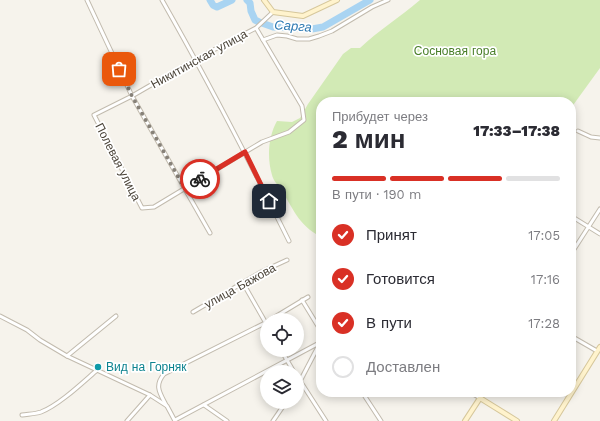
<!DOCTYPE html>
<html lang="ru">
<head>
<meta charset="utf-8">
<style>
	:root { --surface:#fff; --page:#f7f7f7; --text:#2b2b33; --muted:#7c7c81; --line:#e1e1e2; --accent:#d93025 }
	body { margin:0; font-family:"Work Sans",sans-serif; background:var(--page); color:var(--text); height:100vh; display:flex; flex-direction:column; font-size:15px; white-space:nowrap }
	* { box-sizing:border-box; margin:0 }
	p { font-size:13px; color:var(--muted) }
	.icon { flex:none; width:22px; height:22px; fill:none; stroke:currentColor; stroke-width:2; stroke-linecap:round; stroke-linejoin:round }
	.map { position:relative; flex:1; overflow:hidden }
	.panel { position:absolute; left:316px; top:97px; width:260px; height:300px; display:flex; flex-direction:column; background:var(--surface); border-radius:16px; box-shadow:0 2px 10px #0003 }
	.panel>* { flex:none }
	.fabs { position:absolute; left:260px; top:313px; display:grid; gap:8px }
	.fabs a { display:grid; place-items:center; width:44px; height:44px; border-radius:50%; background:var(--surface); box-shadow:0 2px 10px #0003; font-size:20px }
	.pin { position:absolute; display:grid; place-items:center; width:34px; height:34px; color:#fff; margin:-17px; border-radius:8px; box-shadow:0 2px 6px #0006 }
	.courier { position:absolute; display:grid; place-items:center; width:40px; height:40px; margin:-20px; border:3px solid #d93025; border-radius:50%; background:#fff; color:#222; box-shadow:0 1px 5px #0007 }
	.head em { font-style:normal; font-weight:800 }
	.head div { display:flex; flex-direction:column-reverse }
	.head { display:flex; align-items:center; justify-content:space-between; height:68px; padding:0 16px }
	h1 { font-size:26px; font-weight:800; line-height:30px }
	.bar { display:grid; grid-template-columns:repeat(4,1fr); gap:6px 4px; align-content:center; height:48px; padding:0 16px }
	.bar i { height:5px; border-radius:3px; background:var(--line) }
	.bar .current { background:var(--accent) }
	.bar p { grid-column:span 4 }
	ol { padding:0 16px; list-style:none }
	li { display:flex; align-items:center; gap:12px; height:44px }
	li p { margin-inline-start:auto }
	li .icon { padding:4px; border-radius:50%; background:var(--accent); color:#fff; stroke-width:4 }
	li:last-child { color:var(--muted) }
	li i { width:22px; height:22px; border:2px solid var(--line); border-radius:50% }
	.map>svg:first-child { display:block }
</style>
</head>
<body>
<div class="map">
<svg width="600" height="421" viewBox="0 0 600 421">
	<rect width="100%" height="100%" fill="#f6f3ec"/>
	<path fill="#d2eab5" d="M420,0H600V68L571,108V102H321V237C297,224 294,209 280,188C277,184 273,180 272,175C267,158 268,137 277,121L292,122L300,118L308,104L343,54L351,48H360C379,30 400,17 420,0Z"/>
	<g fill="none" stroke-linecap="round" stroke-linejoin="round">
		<g stroke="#a9d4f2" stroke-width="7">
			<path d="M210,0L213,5L217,7L232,0"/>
			<path d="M247,0L250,3L251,11L255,20L259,22L273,27L312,29L323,27L370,0"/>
		</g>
		<defs>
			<g id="street">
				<path d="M87,0L132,96L210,233"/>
				<path d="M162,0C207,79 249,160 289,241"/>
				<path d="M256,28L302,106L304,120L289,132L262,142L154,207L142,208L94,115L132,96L196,59L256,28L273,12"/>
				<path d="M263,40L277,35L287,36L297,39H309L319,36L332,31L372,7L388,0"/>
				<path d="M578,131L591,137L600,138"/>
				<path d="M571,216L600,234"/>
				<path d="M571,254L600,209"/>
				<path d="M243,283L267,325"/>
				<path d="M302,300L321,331"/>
				<path d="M193,312L261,272L287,260"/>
				<path d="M0,316L27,330L40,340L67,356L150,395L167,406L175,421"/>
				<path d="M270,320L308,297"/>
				<path d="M571,336L597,351"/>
				<path d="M281,350L294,372"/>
				<path d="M67,356L116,316"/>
				<path d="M297,376L326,421"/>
				<path d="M297,387L320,343"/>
				<path d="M362,392L381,421"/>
				<path d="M470,392L480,398L484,392"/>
				<path d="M166,405C160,393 154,386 164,374L267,322"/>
				<path d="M204,405L227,421"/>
				<path d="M22,415C28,414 35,414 41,412C59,405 82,383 97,370"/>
				<path d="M175,420L321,342"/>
				<path d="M127,421L150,395"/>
				<path d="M273,421L286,402"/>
			</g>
			<g id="secondary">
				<path d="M264,0L273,12L303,16L337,0"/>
				<path d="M465,421L480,398L517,421"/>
				<path d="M554,421L600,347"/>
			</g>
		</defs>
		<use href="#street" stroke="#c2bbae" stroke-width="5"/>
		<use href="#secondary" stroke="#d6c79b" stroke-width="6"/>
		<use href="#street" stroke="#fff" stroke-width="3"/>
		<use href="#secondary" stroke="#fff3cd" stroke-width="4"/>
	</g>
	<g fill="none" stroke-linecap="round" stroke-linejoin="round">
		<path stroke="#878178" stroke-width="4" stroke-dasharray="0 7.2" d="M119,69L132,96L185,189L200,179"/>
		<path stroke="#d93025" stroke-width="5" d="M200,179L245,152L269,201"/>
	</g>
	<circle fill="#0f9aa8" stroke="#fff" stroke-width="1.5" cx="98" cy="367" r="4"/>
	<g text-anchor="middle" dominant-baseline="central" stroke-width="3.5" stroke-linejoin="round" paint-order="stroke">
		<g font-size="12" fill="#4a7f2a" stroke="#fff">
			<text x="455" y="51">Сосновая гора</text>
		</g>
		<g font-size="12" fill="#4b4439" stroke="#fff">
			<text transform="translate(199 59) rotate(-29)">Никитинская улица</text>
			<text transform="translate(118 162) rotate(63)">Полевая улица</text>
			<text transform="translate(240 286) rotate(-29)">улица Бажова</text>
		</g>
		<g font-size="12" fill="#0d838f" stroke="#fff" text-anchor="start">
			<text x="106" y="367">Вид на Горняк</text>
		</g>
		<g font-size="13" font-style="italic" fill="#2e7ab2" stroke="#fff">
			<text transform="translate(293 26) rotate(4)">Сарга</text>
		</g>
	</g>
</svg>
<div class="fabs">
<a><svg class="icon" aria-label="locate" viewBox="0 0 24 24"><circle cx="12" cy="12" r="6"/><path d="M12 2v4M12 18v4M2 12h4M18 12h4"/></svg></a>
<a><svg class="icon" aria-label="layers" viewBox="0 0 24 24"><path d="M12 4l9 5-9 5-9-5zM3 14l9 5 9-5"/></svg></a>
</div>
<div class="pin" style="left:119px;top:69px;background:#ea580c"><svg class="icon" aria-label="bag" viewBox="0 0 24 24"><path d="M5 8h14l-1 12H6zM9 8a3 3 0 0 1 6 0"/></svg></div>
<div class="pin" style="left:269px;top:201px;background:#1f2937"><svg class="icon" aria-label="home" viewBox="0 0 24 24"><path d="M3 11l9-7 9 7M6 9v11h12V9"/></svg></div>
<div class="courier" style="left:200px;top:179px"><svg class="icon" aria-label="bike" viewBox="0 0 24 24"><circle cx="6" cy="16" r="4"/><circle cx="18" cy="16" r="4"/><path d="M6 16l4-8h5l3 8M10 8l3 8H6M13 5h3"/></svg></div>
<section class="panel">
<div class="head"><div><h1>2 мин</h1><p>Прибудет через</p></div><em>17:33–17:38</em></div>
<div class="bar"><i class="current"></i><i class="current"></i><i class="current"></i><i></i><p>В пути · 190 m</p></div>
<ol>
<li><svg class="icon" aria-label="check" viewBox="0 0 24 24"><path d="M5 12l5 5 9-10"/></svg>Принят<p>17:05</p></li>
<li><svg class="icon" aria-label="check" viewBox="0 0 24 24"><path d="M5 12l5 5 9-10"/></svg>Готовится<p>17:16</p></li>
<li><svg class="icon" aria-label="check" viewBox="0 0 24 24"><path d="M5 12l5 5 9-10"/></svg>В пути<p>17:28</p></li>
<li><i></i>Доставлен</li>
</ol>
</section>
</div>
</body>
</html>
